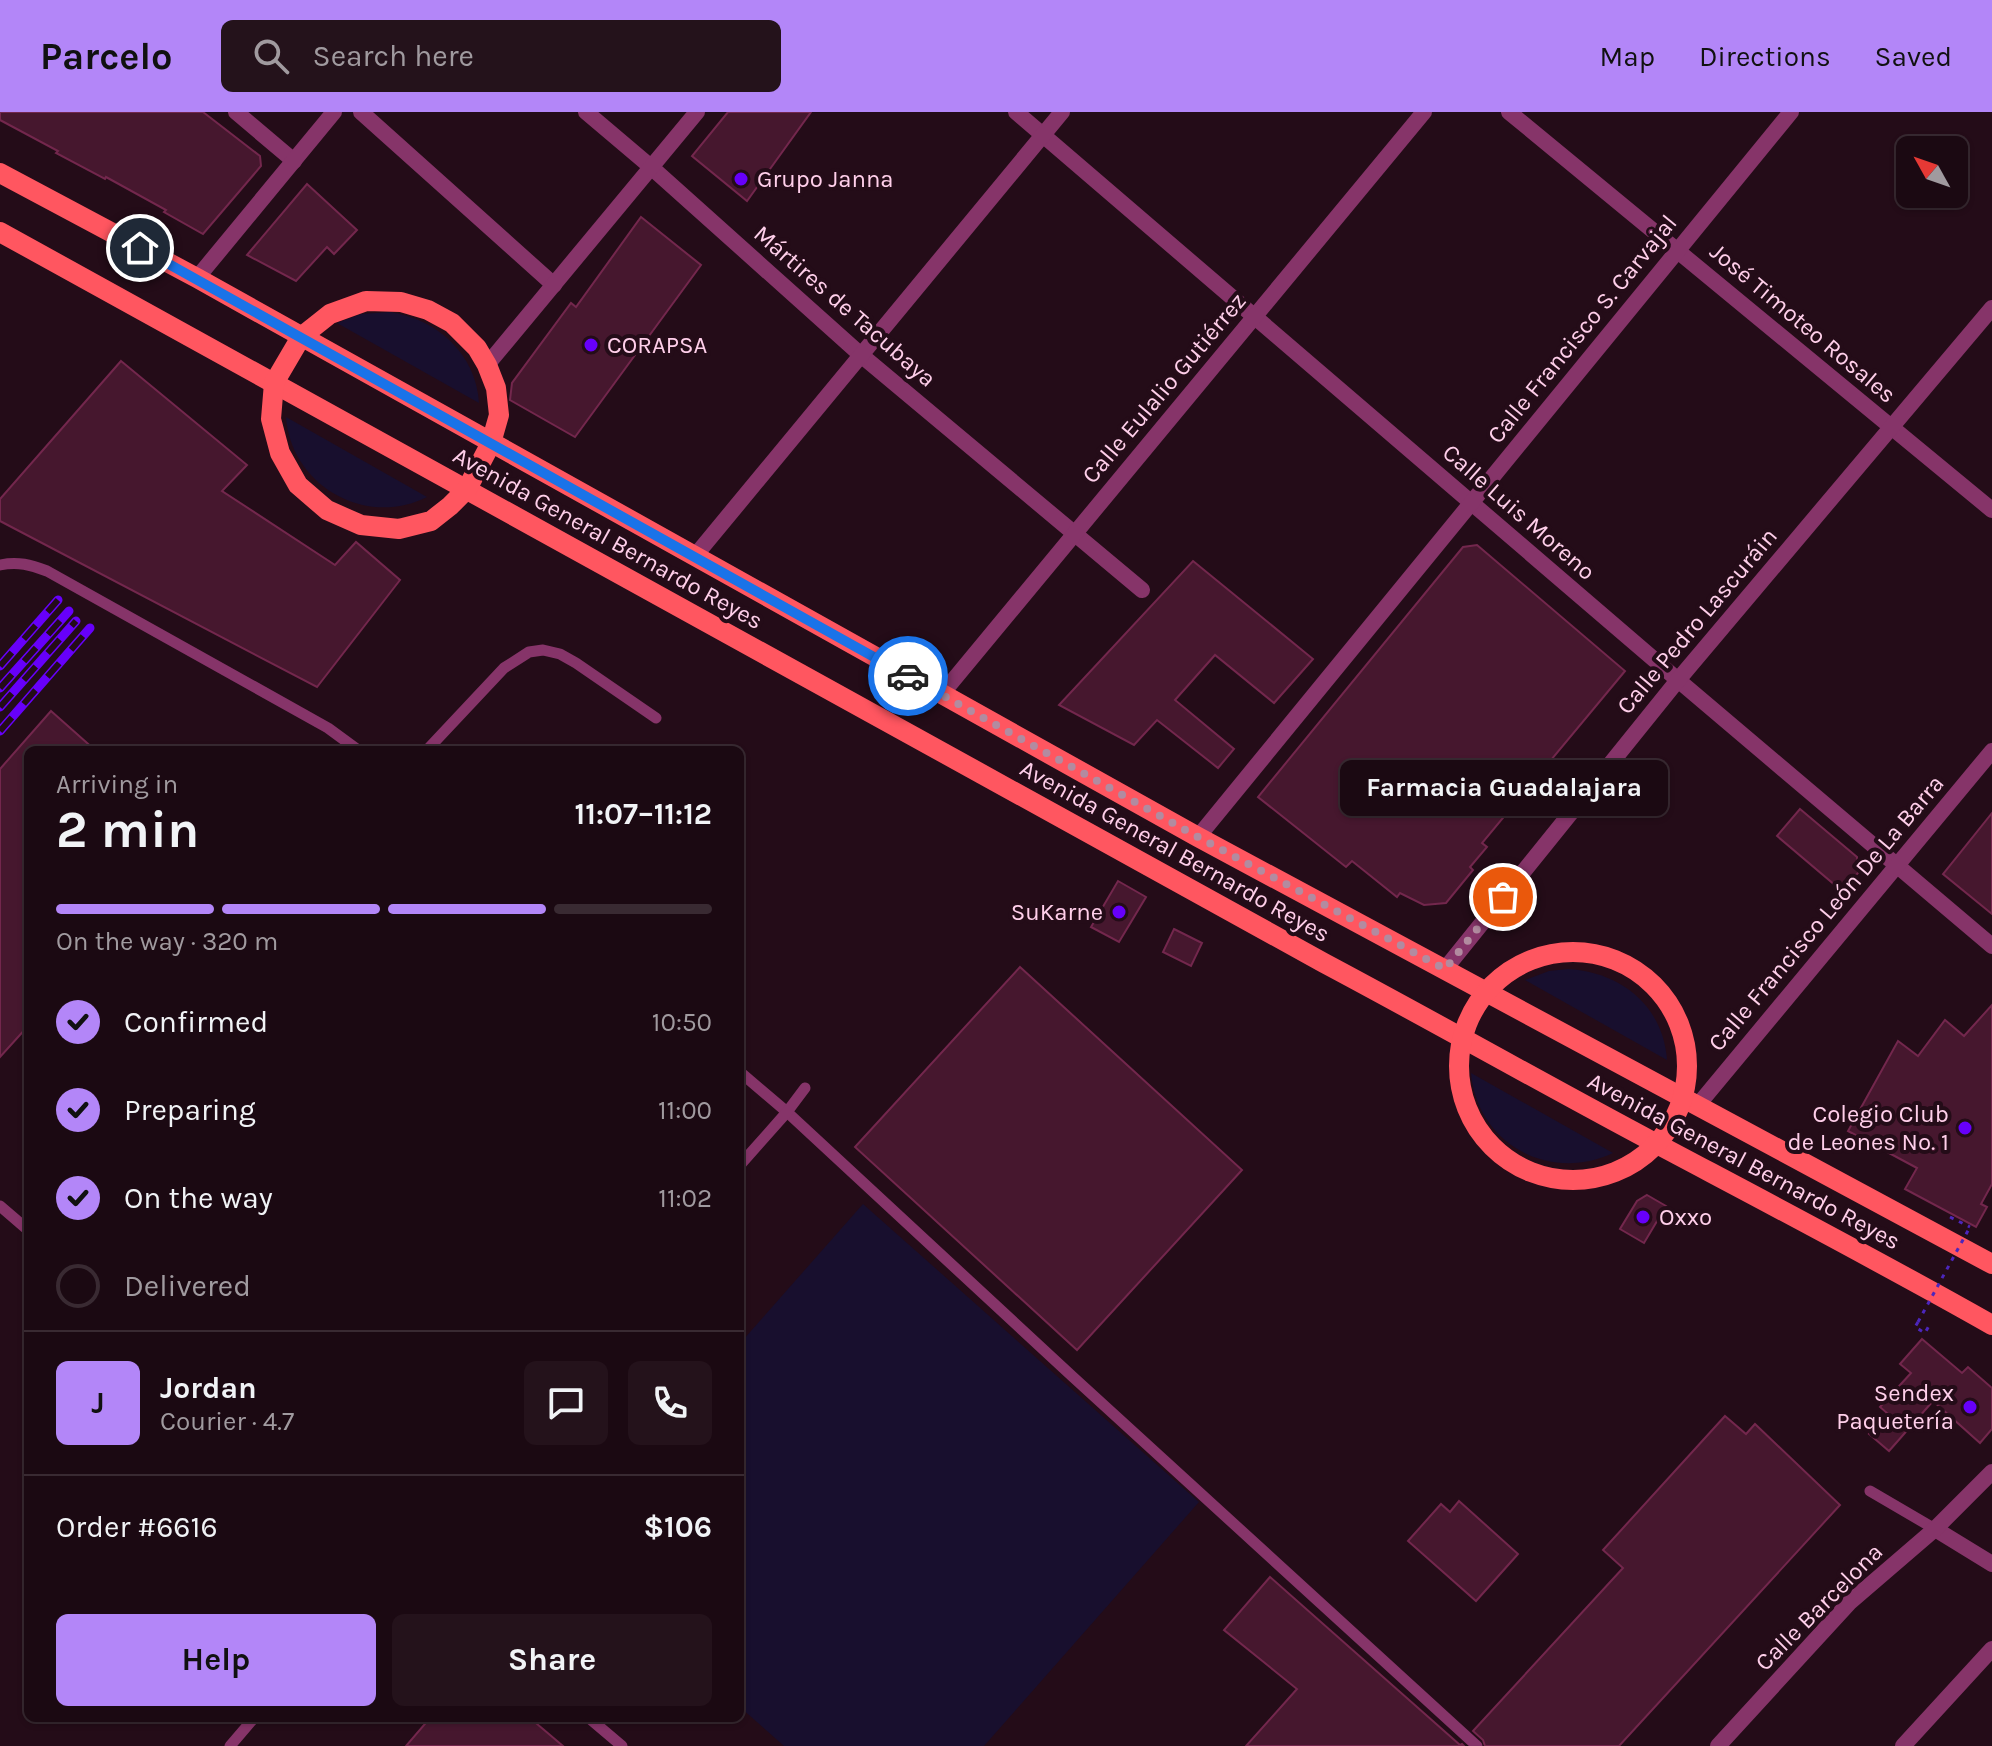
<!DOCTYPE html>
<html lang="en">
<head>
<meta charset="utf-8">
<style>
	:root { --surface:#1b0912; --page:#24121b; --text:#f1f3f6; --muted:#a09a9f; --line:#392a32; --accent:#b386f8 }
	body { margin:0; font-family:Karla,sans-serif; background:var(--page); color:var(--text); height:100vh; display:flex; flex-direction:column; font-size:30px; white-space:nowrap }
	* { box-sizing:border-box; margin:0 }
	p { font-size:26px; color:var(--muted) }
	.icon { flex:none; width:44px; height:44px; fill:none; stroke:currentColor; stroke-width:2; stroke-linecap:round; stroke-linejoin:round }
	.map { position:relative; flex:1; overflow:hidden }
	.side { position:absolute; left:24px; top:634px; width:720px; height:976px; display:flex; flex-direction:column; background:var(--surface); border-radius:12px; box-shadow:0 2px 6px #0004,0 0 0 2px var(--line) }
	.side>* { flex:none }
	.needle { width:52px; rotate:310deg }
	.tools { position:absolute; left:1896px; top:24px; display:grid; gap:16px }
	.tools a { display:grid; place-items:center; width:72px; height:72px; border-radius:12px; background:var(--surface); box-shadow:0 2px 6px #0004,0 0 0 2px var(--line); font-size:40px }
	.pin { position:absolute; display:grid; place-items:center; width:68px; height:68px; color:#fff; margin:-34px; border:4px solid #fff; border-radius:50%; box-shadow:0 2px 8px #0007 }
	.courier { position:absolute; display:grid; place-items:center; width:80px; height:80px; margin:-40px; border:6px solid #1a73e8; border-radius:50%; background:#fff; color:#222; box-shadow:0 2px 10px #0007 }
	.bubble { position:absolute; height:56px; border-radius:12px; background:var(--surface); box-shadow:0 2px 6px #0004,0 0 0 2px var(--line); font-size:26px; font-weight:700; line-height:56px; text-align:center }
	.head em { font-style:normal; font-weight:700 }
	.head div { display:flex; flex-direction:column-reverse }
	.head { display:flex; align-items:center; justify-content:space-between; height:136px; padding:0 32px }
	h1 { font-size:52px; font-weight:700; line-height:60px }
	.bar { display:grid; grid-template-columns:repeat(4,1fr); gap:12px 8px; align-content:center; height:96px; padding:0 32px }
	.bar i { height:10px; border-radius:6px; background:var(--line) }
	.bar .selected { background:var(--accent) }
	.bar p { grid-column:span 4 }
	.line { display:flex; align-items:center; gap:20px; padding:0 32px; border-top:2px solid var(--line) }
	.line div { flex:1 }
	.round { display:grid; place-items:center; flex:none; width:84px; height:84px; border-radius:12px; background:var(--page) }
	ol { padding:0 32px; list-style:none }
	li { display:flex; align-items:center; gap:24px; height:88px }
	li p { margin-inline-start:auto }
	li .icon { padding:8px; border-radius:50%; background:var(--accent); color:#111; stroke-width:4 }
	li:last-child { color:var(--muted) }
	li i { width:44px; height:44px; border:4px solid var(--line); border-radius:50% }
	.action { display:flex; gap:16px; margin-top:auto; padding:16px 32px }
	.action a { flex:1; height:92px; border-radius:12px; background:var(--accent); color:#111; font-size:32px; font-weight:700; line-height:92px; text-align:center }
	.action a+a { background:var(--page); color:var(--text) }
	header { display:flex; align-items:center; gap:48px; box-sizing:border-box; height:112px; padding:0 40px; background:var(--accent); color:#111 }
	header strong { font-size:38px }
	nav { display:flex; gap:44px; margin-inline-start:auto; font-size:28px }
	.search { width:560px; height:72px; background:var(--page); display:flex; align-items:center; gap:20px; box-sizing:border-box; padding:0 28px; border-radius:12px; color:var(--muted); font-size:30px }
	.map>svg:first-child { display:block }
</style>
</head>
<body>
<header>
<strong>Parcelo</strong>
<div class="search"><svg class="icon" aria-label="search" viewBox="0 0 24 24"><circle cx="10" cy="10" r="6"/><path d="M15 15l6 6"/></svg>Search here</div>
<nav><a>Map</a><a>Directions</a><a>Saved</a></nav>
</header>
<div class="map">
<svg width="1992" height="1634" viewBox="0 0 1992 1634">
	<rect width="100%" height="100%" fill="#240c18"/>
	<g fill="#180f2e">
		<path d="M390,200C437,207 476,242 479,291L337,211L361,202Z"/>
		<path d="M286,305L427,385C366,416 291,374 286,305Z"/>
		<path d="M1568,857C1620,860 1663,893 1667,948L1525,868L1549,859Z"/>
		<path d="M1471,961L1613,1041C1550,1071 1477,1032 1471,961Z"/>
		<path d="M863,1092L1199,1390L984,1634H784L740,1595V1226L743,1228Z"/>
	</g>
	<g fill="#46172e" stroke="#73274d" stroke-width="2">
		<path d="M0,0H203L260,44L261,54L203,122L164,100L166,98L106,65L105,67L56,41L58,39L0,8Z"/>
		<path d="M728,0H811L747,89L692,44Z"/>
		<path d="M307,72L357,118L334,142L327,135L296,169L247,143Z"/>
		<path d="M641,105L701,153L575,325L510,288L512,271L571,191L576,195Z"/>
		<path d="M121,249L247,353L222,379L335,453L356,430L400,468L317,575L0,409V387Z"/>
		<path d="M1477,433L1625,559L1482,731L1487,735L1470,755L1473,758L1446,791L1424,793L1400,781L1397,785L1352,749L1346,755L1258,685L1463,435Z"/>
		<path d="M1193,449L1313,547L1274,591L1215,543L1175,588L1234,637L1218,656L1157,608L1134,633L1059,593Z"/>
		<path d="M51,599L95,638H28V914L0,945V657Z"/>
		<path d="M1800,697L1857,745L1858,761L1842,779L1777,724Z"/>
		<path d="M1992,701V802L1943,762Z"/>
		<path d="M1118,769L1146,785L1119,830L1091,815Z"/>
		<path d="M1174,817L1202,831L1191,854L1163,840Z"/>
		<path d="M1020,855L1242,1058L1077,1238L855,1035Z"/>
		<path d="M1992,893V1072L1981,1092L1987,1095L1976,1115L1905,1077L1917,1056L1848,1019L1898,929L1918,944L1945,908L1964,924Z"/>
		<path d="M1647,1083L1666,1094L1644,1131L1620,1117L1637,1089Z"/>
		<path d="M1922,1227L1962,1261L1968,1255L1992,1276V1317L1980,1331L1933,1289L1889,1339L1869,1322L1887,1301L1880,1295L1911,1261L1900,1252Z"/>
		<path d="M1725,1304L1746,1322L1755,1312L1840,1393L1619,1634H1485L1483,1628L1473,1619L1623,1456L1603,1438Z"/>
		<path d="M1459,1389L1518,1442L1476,1489L1408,1429L1441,1392L1450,1400Z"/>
		<path d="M1270,1465L1460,1633L1462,1632L1464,1634H1246L1297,1577L1224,1518Z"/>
		<path d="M430,1606H530L563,1634H406Z"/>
	</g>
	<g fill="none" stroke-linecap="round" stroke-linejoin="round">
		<g stroke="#4c26bc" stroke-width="3" stroke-dasharray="4 6" stroke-linecap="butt">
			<path d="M1950,1105L1970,1115"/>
			<path d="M1918,1210L1915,1215L1925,1221L1930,1212"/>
		</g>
		<g stroke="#863469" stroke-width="11">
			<path d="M0,453C18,449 31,453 47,459L328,616L358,638"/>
			<path d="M427,638L504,556L529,540L543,538L560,542L576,551L656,606"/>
			<path d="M740,960L787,1000L1073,1265L1477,1634"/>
			<path d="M740,1053L787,1000L805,976"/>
			<path d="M0,1094L28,1118"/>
			<path d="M1870,1379L1935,1417"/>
			<path d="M589,1606L622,1634"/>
			<path d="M230,1634L254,1606"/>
		</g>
		<g stroke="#863469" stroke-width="16">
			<path d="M236,0L294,49"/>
			<path d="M361,0L554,173"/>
			<path d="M586,0L651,55L861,243L1142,478"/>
			<path d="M1016,0L1678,568L1992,834"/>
			<path d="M1509,0L1992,398"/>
			<path d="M197,166L334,0"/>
			<path d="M487,253L697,0"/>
			<path d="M695,444L1062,0"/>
			<path d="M941,583L1424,0"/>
			<path d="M1198,725L1791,0"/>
			<path d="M1445,857L1678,568L1992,196"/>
			<path d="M1698,993L1992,639"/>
			<path d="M1935,1417L1992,1452"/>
			<path d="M1718,1634L1849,1491L1935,1417L1992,1360"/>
			<path d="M1903,1634L1992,1537"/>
		</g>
		<g stroke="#ff5660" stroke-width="20">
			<path d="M0,61L197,166L1198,725L1992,1152"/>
			<path d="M0,120L1324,851C1435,910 1544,972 1655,1031C1768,1091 1881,1150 1992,1213"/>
			<path d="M366,189L401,190L428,198L452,211L477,236L487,253L496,276L499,303L491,331L467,377L450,394L431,409L399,417L361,413L327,398L298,373L280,341L271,307L274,271L301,225L330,202Z"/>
			<circle cx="1573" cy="954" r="114"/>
		</g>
		<defs>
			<g id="rail">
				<path d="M0,554L58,488"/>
				<path d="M0,576L69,499"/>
				<path d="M0,595L76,509"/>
				<path d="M0,619L90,516"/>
			</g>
		</defs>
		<use href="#rail" stroke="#6700fa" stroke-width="9"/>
		<use href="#rail" stroke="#240c18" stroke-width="6" stroke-dasharray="18" stroke-linecap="butt"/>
		<path stroke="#4c26bc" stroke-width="3" stroke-dasharray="4 6" stroke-linecap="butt" d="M1918,1210L1970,1115"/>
	</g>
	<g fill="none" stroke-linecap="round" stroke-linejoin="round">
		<path stroke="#b28ba0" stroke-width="8" stroke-dasharray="0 14.4" d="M908,564L1198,725L1445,857L1503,785"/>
		<path stroke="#1a73e8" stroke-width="10" d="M140,136L908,564"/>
	</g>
	<g fill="#6700fa" stroke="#240c18" stroke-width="3">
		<circle cx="741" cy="67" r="8"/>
		<circle cx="591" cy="233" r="8"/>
		<circle cx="1119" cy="800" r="8"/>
		<circle cx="1965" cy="1016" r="8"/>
		<circle cx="1643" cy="1105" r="8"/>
		<circle cx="1970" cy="1295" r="8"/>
	</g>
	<g text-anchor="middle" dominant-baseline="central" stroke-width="8" stroke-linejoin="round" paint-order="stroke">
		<g font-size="24" fill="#ffcfea" stroke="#240c18" text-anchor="start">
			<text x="757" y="67">Grupo Janna</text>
			<text x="607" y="233">CORAPSA</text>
			<text x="1103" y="800" text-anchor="end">SuKarne</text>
			<text x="1949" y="1002" text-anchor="end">Colegio Club<tspan x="1949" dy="28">de Leones No. 1</tspan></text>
			<text x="1659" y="1105">Oxxo</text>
			<text x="1954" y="1281" text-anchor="end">Sendex<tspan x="1954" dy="28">Paquetería</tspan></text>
		</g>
		<g font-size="24" fill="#ffcfea" stroke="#240c18">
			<text transform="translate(845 194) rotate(41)">Mártires de Tacubaya</text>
			<text transform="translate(1803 211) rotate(40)">José Timoteo Rosales</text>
			<text transform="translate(1582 217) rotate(-51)">Calle Francisco S. Carvajal</text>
			<text transform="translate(1164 276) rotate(-50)">Calle Eulalio Gutiérrez</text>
			<text transform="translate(1519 400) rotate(41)">Calle Luis Moreno</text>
			<text transform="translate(608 426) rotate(29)">Avenida General Bernardo Reyes</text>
			<text transform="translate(1697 509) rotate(-50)">Calle Pedro Lascuráin</text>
			<text transform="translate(1175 739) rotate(29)">Avenida General Bernardo Reyes</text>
			<text transform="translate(1826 801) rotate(-50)">Calle Francisco León De La Barra</text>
			<text transform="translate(1744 1049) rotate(28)">Avenida General Bernardo Reyes</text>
			<text transform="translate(1819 1495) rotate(-45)">Calle Barcelona</text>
		</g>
	</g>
</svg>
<div class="tools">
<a><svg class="needle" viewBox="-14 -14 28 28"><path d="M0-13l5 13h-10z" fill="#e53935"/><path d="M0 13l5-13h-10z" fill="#a09a9f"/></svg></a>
</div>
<div class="pin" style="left:1503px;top:785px;background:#ea580c"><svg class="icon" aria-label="bag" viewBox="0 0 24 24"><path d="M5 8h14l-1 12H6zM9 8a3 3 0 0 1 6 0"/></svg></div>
<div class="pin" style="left:140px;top:136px;background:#1f2937"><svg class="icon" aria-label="home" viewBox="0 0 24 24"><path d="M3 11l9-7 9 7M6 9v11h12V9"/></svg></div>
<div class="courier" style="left:908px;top:564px"><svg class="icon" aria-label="car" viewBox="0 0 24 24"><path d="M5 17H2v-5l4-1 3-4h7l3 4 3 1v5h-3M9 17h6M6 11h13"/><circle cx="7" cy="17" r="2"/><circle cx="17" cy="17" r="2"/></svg></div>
<div class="bubble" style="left:1340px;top:648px;width:328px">Farmacia Guadalajara</div>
<section class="side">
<div class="head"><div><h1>2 min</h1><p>Arriving in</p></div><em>11:07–11:12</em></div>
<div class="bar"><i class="selected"></i><i class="selected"></i><i class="selected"></i><i></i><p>On the way · 320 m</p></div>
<ol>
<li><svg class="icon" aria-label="check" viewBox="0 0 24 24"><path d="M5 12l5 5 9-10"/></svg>Confirmed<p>10:50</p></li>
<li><svg class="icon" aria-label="check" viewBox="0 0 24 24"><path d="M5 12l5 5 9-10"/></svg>Preparing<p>11:00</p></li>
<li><svg class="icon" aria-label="check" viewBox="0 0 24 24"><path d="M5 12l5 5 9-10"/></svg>On the way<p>11:02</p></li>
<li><i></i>Delivered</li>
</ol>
<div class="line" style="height:144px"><b class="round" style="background:var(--accent);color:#111">J</b><div><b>Jordan</b><p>Courier · 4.7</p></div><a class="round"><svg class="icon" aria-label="chat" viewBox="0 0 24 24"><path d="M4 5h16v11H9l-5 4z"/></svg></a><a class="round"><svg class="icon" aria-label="phone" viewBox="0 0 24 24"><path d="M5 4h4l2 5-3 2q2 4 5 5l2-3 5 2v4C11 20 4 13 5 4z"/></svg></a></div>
<div class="line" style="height:104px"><div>Order #6616</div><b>$106</b></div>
<div class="action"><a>Help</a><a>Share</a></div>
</section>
</div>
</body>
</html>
